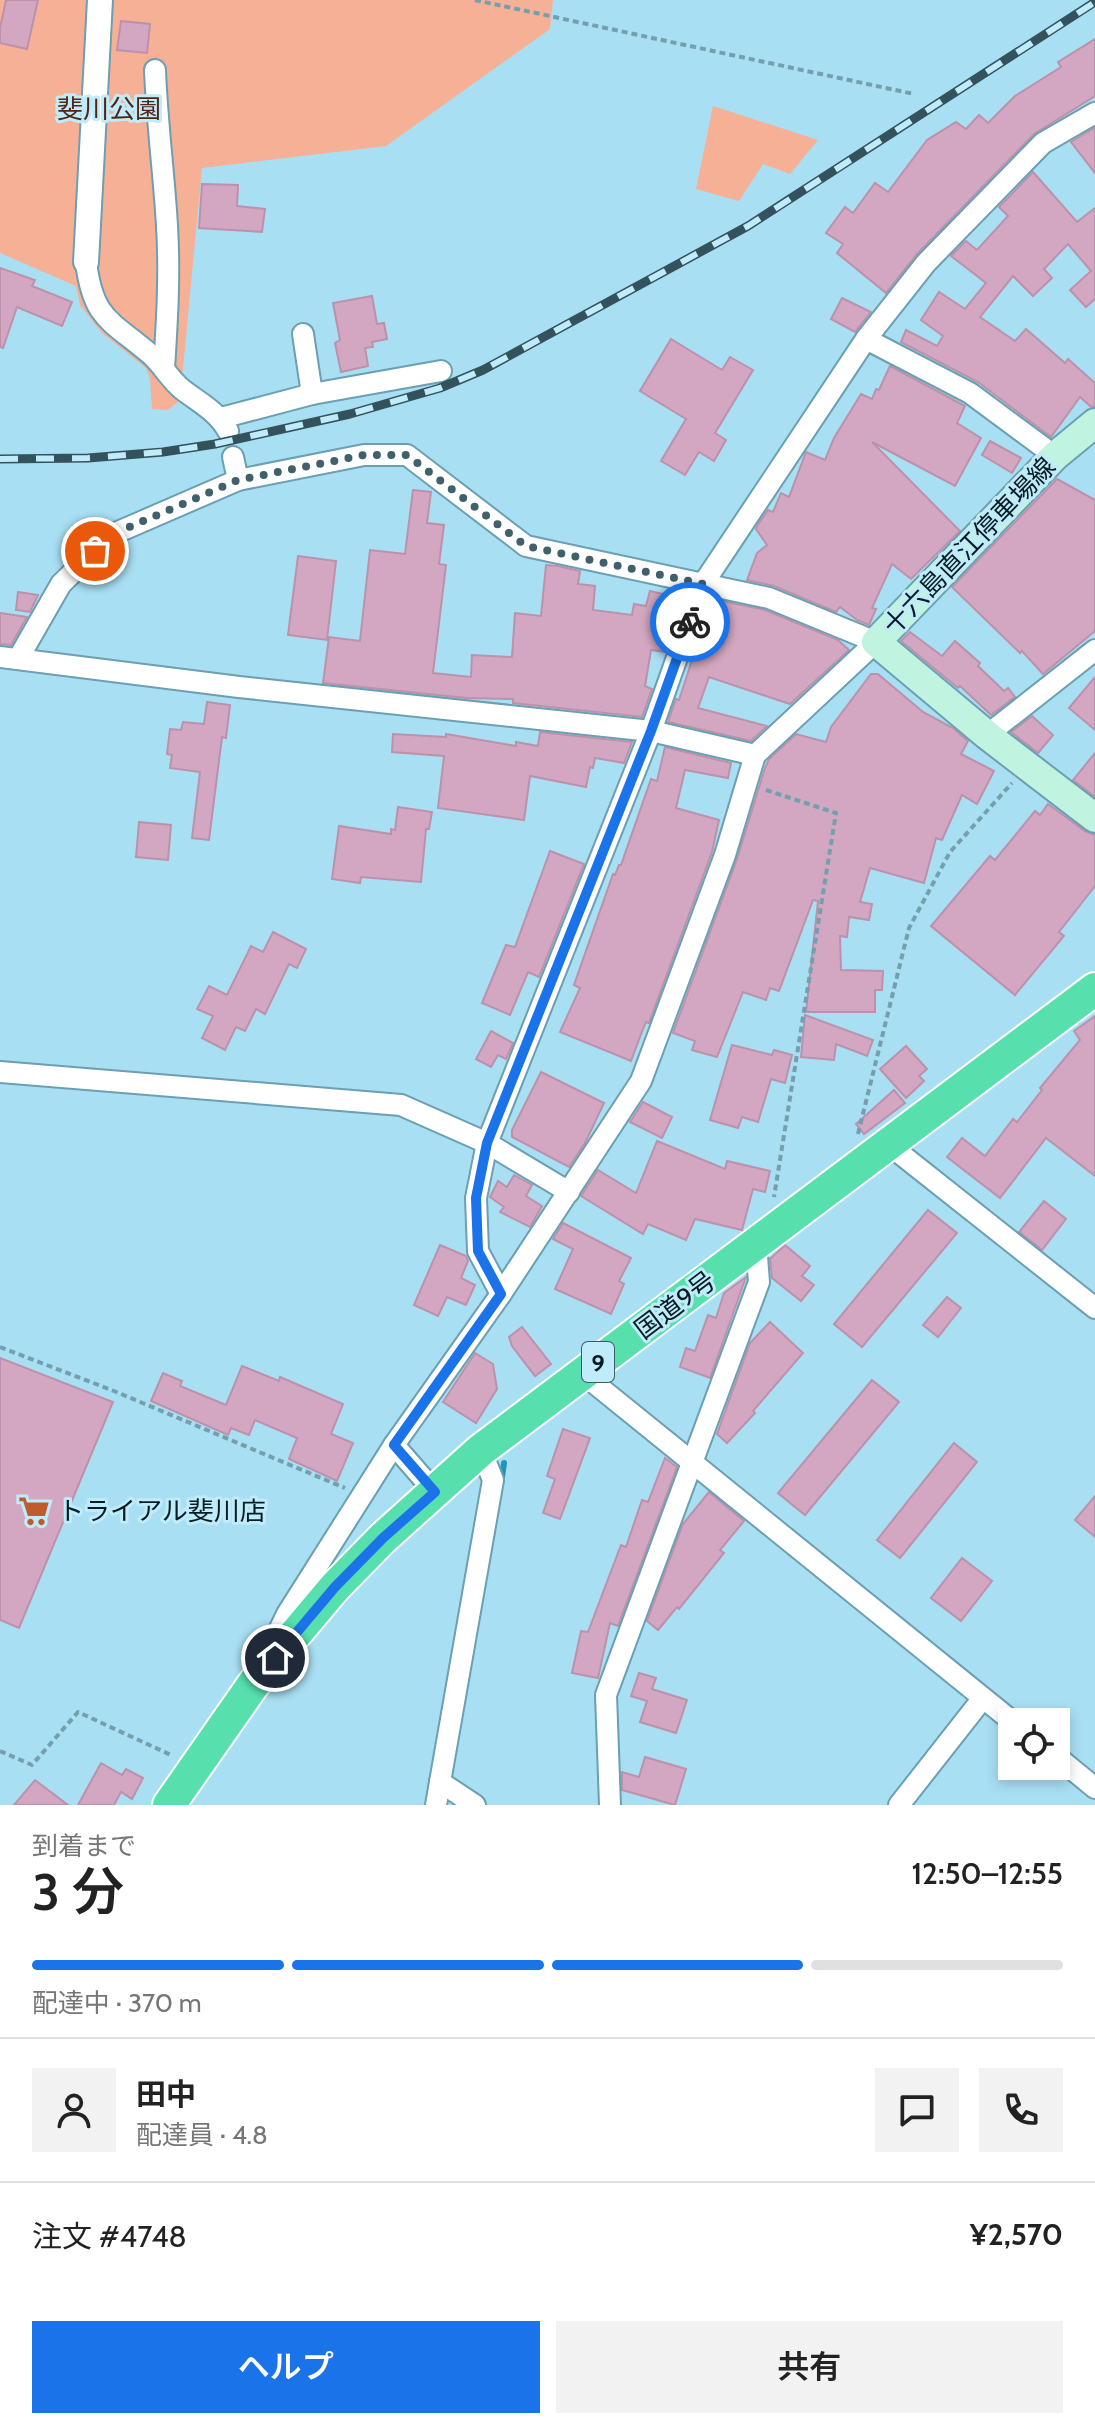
<!DOCTYPE html>
<html lang="ja">
<head>
<meta charset="utf-8">
<style>
	:root { --surface:#fff; --page:#f2f2f2; --text:#222; --muted:#767676; --line:#e0e0e0; --accent:#1a73e8 }
	body { margin:0; font-family:Cabin,"Noto Sans JP",sans-serif; background:var(--page); color:var(--text); height:100vh; display:flex; flex-direction:column; font-size:30px; white-space:nowrap }
	* { box-sizing:border-box; margin:0 }
	p { font-size:26px; color:var(--muted) }
	.icon { flex:none; width:44px; height:44px; fill:none; stroke:currentColor; stroke-width:2; stroke-linecap:round; stroke-linejoin:round }
	.map { position:relative; height:1805px; overflow:hidden }
	.details { display:flex; flex-direction:column; background:var(--surface); flex:1 }
	.details>* { flex:none }
	.fabs { position:absolute; left:998px; top:1708px; display:grid; gap:16px }
	.fabs a { display:grid; place-items:center; width:72px; height:72px; border-radius:0px; background:var(--surface); box-shadow:0 4px 12px #0003; font-size:40px }
	.pin { position:absolute; display:grid; place-items:center; width:68px; height:68px; color:#fff; margin:-34px; border:4px solid #fff; border-radius:50%; box-shadow:0 2px 8px #0007 }
	.courier { position:absolute; display:grid; place-items:center; width:80px; height:80px; margin:-40px; border:6px solid #1a73e8; border-radius:50%; background:#fff; color:#222; box-shadow:0 2px 10px #0007 }
	.head em { font-style:normal; font-weight:600 }
	.head div { display:flex; flex-direction:column-reverse }
	.head { display:flex; align-items:center; justify-content:space-between; height:136px; padding:0 32px }
	h1 { font-size:52px; font-weight:600; line-height:60px }
	.bar { display:grid; grid-template-columns:repeat(4,1fr); gap:12px 8px; align-content:center; height:96px; padding:0 32px }
	.bar i { height:10px; border-radius:6px; background:var(--line) }
	.bar .on { background:var(--accent) }
	.bar p { grid-column:span 4 }
	.line { display:flex; align-items:center; gap:20px; padding:0 32px; border-top:2px solid var(--line) }
	.line div { flex:1 }
	.round { display:grid; place-items:center; flex:none; width:84px; height:84px; border-radius:0px; background:var(--page) }
	.action { display:flex; gap:16px; margin-top:auto; padding:16px 32px }
	.action a { flex:1; height:92px; border-radius:0px; background:var(--accent); color:#fff; font-size:32px; font-weight:600; line-height:92px; text-align:center }
	.action a+a { background:var(--page); color:var(--text) }
	.map>svg:first-child { display:block }
</style>
</head>
<body>
<div class="map">
<svg width="1095" height="1805" viewBox="0 0 1095 1805">
	<rect width="100%" height="100%" fill="#a9dff3"/>
	<g fill="#f6b095">
		<path d="M0,0H553L550,29L386,146L202,168L180,400L168,410L152,409L150,379L146,368L101,332L80,305L76,286L0,253Z"/>
		<path d="M713,106L818,140L790,174L763,164L739,201L696,189Z"/>
	</g>
	<g fill="none" stroke-linecap="round" stroke-linejoin="round">
		<path stroke="#1e98ba" stroke-width="6" d="M501,1484L504,1463"/>
	</g>
	<g fill="#d3a7c1" stroke="#bc91ab" stroke-width="2">
		<path d="M6,0H38L27,49L0,43V28Z"/>
		<path d="M121,21L150,24L147,53L117,50Z"/>
		<path d="M1095,39V96L1034,134L917,254L886,293L837,253L843,244L826,233L845,207L853,213L875,183L888,192L927,140L956,122L966,129L979,115L988,123L1015,96L1061,67L1058,62Z"/>
		<path d="M1094,128L1095,130V173L1071,142Z"/>
		<path d="M1033,172L1077,222L1095,208V299L1086,307L1070,290L1091,271L1068,244L1044,269L1052,278L1033,296L1013,276L980,317L1015,341L1026,329L1065,363L1068,359L1095,383V406L1091,407L1080,397L1051,437L978,382L901,342L906,330L937,346L943,336L921,320L939,292L965,309L986,283L951,256L966,241L977,250L1008,216L999,207Z"/>
		<path d="M202,184L238,185L237,206L265,209L262,232L199,228Z"/>
		<path d="M0,268L35,280L32,286L72,302L62,326L17,307L3,348L0,347Z"/>
		<path d="M372,296L377,324L384,323L387,339L372,342L373,347L365,348L368,366L341,372L335,343L340,340L333,303Z"/>
		<path d="M842,298L871,312L855,332L831,319Z"/>
		<path d="M671,339L722,370L730,357L753,370L715,433L726,440L714,461L699,452L685,475L661,461L686,419L640,391Z"/>
		<path d="M890,366L965,406L957,423L981,438L955,486L872,442L960,531L911,579L892,564L872,608L876,609L869,625L857,620L840,607L836,612L774,586L747,580L757,553L767,545L756,529L757,526L768,510L773,512L781,493L789,497L806,452L825,460L834,438L861,394L872,399L876,389L879,390Z"/>
		<path d="M990,441L1021,458L1012,473L982,455Z"/>
		<path d="M1057,479L1095,500V631L1043,674L1022,651L1020,653L952,587Z"/>
		<path d="M413,490L431,492L427,523L444,525L439,564L446,565L433,673L471,677L472,655L512,657L515,613L541,616L546,565L558,566L580,571L578,584L595,586L593,610L632,615L634,604L646,606L650,591L684,599L665,652L651,650L645,686L652,689L642,717L513,703V699L466,698L323,683L329,637L360,641L370,550L405,554Z"/>
		<path d="M298,556L336,561L327,640L288,635Z"/>
		<path d="M18,592L38,595L30,612L16,610Z"/>
		<path d="M712,599L765,610L838,640L849,650L790,704L709,677L698,708L767,726L751,741L668,722L676,699L679,700Z"/>
		<path d="M0,613L27,617L11,645L0,644Z"/>
		<path d="M910,632L942,656L955,641L980,663L978,666L1004,691L1008,688L1015,697L991,715L960,686L958,688L901,641Z"/>
		<path d="M871,674H878L923,712L953,728L968,741L961,754L994,771L977,804L962,795L942,840L936,838L924,883L870,868L860,902L872,904L869,920L849,917L847,937L840,936L841,970L883,971L882,990H875V1012H806L818,901L813,900L779,991L770,988L766,1000L743,992L717,1057L692,1050L695,1041L673,1033L737,859L765,768L769,759L796,734L826,742L831,727Z"/>
		<path d="M1095,677V730L1069,708Z"/>
		<path d="M207,702L230,705L226,738L222,737L209,840L192,838L200,772L170,768L172,755L167,754L170,729L181,730L183,722L204,724Z"/>
		<path d="M1032,716L1053,735L1038,753L1011,732Z"/>
		<path d="M540,732L632,742L624,763L595,758L593,768L590,767L586,787L530,776L524,820L438,808L444,756L392,752L393,734L446,737V734L516,746V742L538,746Z"/>
		<path d="M665,747L731,763L728,778L685,770L676,808L719,820L712,852L649,1023L646,1022L643,1029L631,1061L560,1032L580,988L574,985L613,874L615,875L619,865H621L651,779L657,781Z"/>
		<path d="M1095,753V797L1073,780Z"/>
		<path d="M1048,804L1085,831L1095,835V886L1059,932L1064,936L1015,995L931,926L990,856L995,860L1035,811L1040,815Z"/>
		<path d="M398,807L432,812L429,829H426L421,882L361,877L360,883L332,879L339,826L391,834V829L395,830Z"/>
		<path d="M139,822L171,825L168,860L136,857Z"/>
		<path d="M550,851L584,864L539,977L528,972L510,1015L482,1003L506,945L515,947Z"/>
		<path d="M273,932L306,949L297,968L289,964L265,1014L256,1009L245,1031L236,1027L225,1050L202,1038L213,1016L197,1009L209,986L227,995L251,946L263,952Z"/>
		<path d="M805,1015L873,1040L867,1056L836,1044L834,1060L801,1057Z"/>
		<path d="M1095,1016V1176L1046,1138L1000,1198L947,1157L962,1138L985,1156L1013,1119L1017,1122L1042,1090L1040,1088L1080,1040L1074,1031Z"/>
		<path d="M491,1031L513,1043L506,1059L498,1055L491,1067L476,1059Z"/>
		<path d="M732,1045L772,1055L774,1050L792,1055L785,1083L771,1079L758,1122L742,1117L738,1128L710,1120Z"/>
		<path d="M906,1046L927,1069L919,1076L924,1081L906,1098L880,1069Z"/>
		<path d="M541,1072L604,1103L585,1143L569,1167L512,1137V1130Z"/>
		<path d="M894,1090L905,1103L864,1134L856,1124Z"/>
		<path d="M643,1102L672,1117L662,1138L630,1122Z"/>
		<path d="M657,1141L725,1169L727,1161L770,1171L765,1192L753,1189L742,1230L695,1219L686,1240L648,1224L643,1234L581,1196L598,1170L636,1193Z"/>
		<path d="M514,1175L532,1185L526,1196L542,1206L530,1227L500,1212L504,1207L490,1197L498,1181L507,1187Z"/>
		<path d="M1044,1201L1066,1219L1042,1250L1019,1232Z"/>
		<path d="M928,1210L957,1233L862,1347L834,1324Z"/>
		<path d="M563,1223L631,1258L619,1281L624,1284L611,1314L555,1289L573,1249L553,1239Z"/>
		<path d="M440,1245L466,1256L468,1261L461,1278L475,1285L466,1305L447,1297L438,1316L414,1305Z"/>
		<path d="M785,1245L810,1266L802,1276L814,1285L801,1301L772,1278L770,1259Z"/>
		<path d="M746,1277L710,1378L680,1367L686,1348L695,1351L708,1315L716,1318L724,1293Z"/>
		<path d="M947,1297L961,1308L938,1337L923,1325Z"/>
		<path d="M770,1322L803,1353L753,1411L755,1413L727,1443L717,1434L750,1343Z"/>
		<path d="M522,1327L551,1364L535,1376L512,1346L509,1337Z"/>
		<path d="M475,1353L493,1364L497,1389L476,1423L443,1402Z"/>
		<path d="M0,1358L113,1402L19,1628L0,1620Z"/>
		<path d="M242,1366L279,1381L280,1377L343,1404L331,1434L353,1443L337,1481L289,1459L297,1438L255,1420L249,1435L231,1428L228,1435L151,1401L163,1373L182,1381L180,1386L226,1405Z"/>
		<path d="M872,1380L899,1402L805,1515L778,1493Z"/>
		<path d="M563,1429L590,1438L560,1519L543,1513L555,1479L547,1476Z"/>
		<path d="M954,1443L977,1462L900,1558L877,1540Z"/>
		<path d="M665,1458L677,1467L618,1626L610,1623L598,1678L572,1673L581,1631L588,1632L621,1545L626,1547L642,1500L648,1502Z"/>
		<path d="M709,1492L744,1521L720,1550L724,1553L679,1609L677,1607L658,1630L647,1621L683,1524Z"/>
		<path d="M1095,1496V1537L1075,1520Z"/>
		<path d="M962,1558L992,1581L961,1621L931,1598Z"/>
		<path d="M639,1673L656,1678L652,1689L687,1700L676,1733L640,1722L647,1701L631,1696Z"/>
		<path d="M645,1757L686,1769L675,1805L622,1790V1772L639,1777Z"/>
		<path d="M101,1763L122,1775L126,1769L143,1778L132,1799L121,1792L114,1805H78Z"/>
		<path d="M35,1780L68,1805H14Z"/>
	</g>
	<g fill="none" stroke-linecap="round" stroke-linejoin="round">
		<defs>
			<g id="minor">
				<path d="M155,70C157,123 164,174 167,226C170,274 167,322 164,369"/>
				<path d="M86,262C93,319 110,320 150,354C162,364 170,380 183,390C200,403 218,412 228,431"/>
				<path d="M303,334L312,394"/>
				<path d="M866,339L970,393L1055,456"/>
				<path d="M221,418L312,394L441,371"/>
				<path d="M233,457L238,480"/>
				<path d="M0,657L239,687L651,731L755,755"/>
				<path d="M18,659L61,584L111,535L238,480L364,455H407L526,546L769,598L876,642L755,755L725,855L641,1081L501,1294L394,1445L287,1614L269,1651"/>
				<path d="M987,735L1095,650"/>
				<path d="M0,1072L401,1105L487,1143L569,1192"/>
				<path d="M888,1144L1095,1308"/>
				<path d="M501,1294L478,1251L476,1198L487,1143L651,731L703,584L866,339L926,263L1043,143L1095,113"/>
				<path d="M583,1374L1013,1722"/>
				<path d="M394,1445L435,1492"/>
				<path d="M1056,1756L1095,1788"/>
				<path d="M440,1782L475,1805"/>
				<path d="M436,1805L493,1480L481,1450"/>
				<path d="M610,1805L606,1695L759,1282L756,1244"/>
				<path d="M899,1805L983,1698"/>
			</g>
			<path id="tertiary" d="M86,262L100,0"/>
			<path id="secondary" d="M1095,423L1055,456L876,642L987,735L1095,818"/>
			<path id="trunk" d="M169,1805L255,1682L335,1587L383,1538L481,1450L1095,989"/>
		</defs>
		<use href="#minor" stroke="#6b9fb2" stroke-width="24"/>
		<use href="#tertiary" stroke="#6b9fb2" stroke-width="28"/>
		<use href="#secondary" stroke="#6b9fb2" stroke-width="32"/>
		<use href="#trunk" stroke="#fff" stroke-width="36"/>
		<g stroke="#739fae" stroke-width="4" stroke-dasharray="6 4" stroke-linecap="butt">
			<path d="M475,0L914,94"/>
			<path d="M766,790L836,813L774,1197"/>
			<path d="M858,1134L909,928L950,852L1012,783"/>
			<path d="M0,1347L114,1391L345,1488"/>
			<path d="M0,1751L32,1765L78,1712L171,1755"/>
		</g>
		<use href="#minor" stroke="#fff" stroke-width="20"/>
		<use href="#tertiary" stroke="#fff" stroke-width="24"/>
		<use href="#secondary" stroke="#c0f3e0" stroke-width="28"/>
		<use href="#trunk" stroke="#57e0ae" stroke-width="32"/>
		<defs>
			<path id="rail" d="M0,459L88,458L163,452L215,444L350,414L440,388L483,370L748,226L1095,2"/>
		</defs>
		<use href="#rail" stroke="#33525c" stroke-width="9"/>
		<use href="#rail" stroke="#bfebfa" stroke-width="6" stroke-dasharray="18" stroke-linecap="butt"/>
	</g>
	<g fill="none" stroke-linecap="round" stroke-linejoin="round">
		<path stroke="#40616c" stroke-width="8" stroke-dasharray="0 14.4" d="M95,551L111,535L238,480L364,455H407L526,546L703,584L690,622"/>
		<path stroke="#1a73e8" stroke-width="10" d="M275,1658L335,1587L383,1538L435,1492L394,1445L501,1294L478,1251L476,1198L487,1143L651,731L690,622"/>
	</g>
	<defs>
		<symbol id="supermarket-bare" viewBox="-9 -9 18 18"><path d="M-6-5.5h2.5l.6 2H6L4.5 2H-2.5L-4.4-4H-6ZM-1.5 3.2a1.3 1.3 0 1 0 .1 0ZM3 3.2a1.3 1.3 0 1 0 .1 0Z" fill="#c15a2e" stroke="#bfebfa" stroke-width="2.5" paint-order="stroke"/></symbol>
	</defs>
	<g fill-rule="evenodd">
		<use href="#supermarket-bare" x="12" y="1489" width="44" height="44"/>
	</g>
	<g text-anchor="middle" dominant-baseline="central" stroke-width="6" stroke-linejoin="round" paint-order="stroke">
		<rect fill="#bfebfa" stroke="#3e5b64" stroke-width="2" x="582" y="1342" width="32" height="40" rx="6"/>
		<g font-size="24" font-weight="bold" fill="#071d24">
			<text x="598" y="1362">9</text>
		</g>
		<g font-size="26" fill="#502615" stroke="#bfebfa">
			<text x="109" y="109">斐川公園</text>
		</g>
		<g font-size="26" fill="#071d24" stroke="#bfebfa">
			<text transform="translate(969 546) rotate(-46)">十六島直江停車場線</text>
			<text transform="translate(675 1305) rotate(-37)">国道9号</text>
		</g>
		<g font-size="26" fill="#071d24" stroke="#bfebfa" text-anchor="start">
			<text x="58" y="1511">トライアル斐川店</text>
		</g>
	</g>
</svg>
<div class="fabs">
<a><svg class="icon" aria-label="locate" viewBox="0 0 24 24"><circle cx="12" cy="12" r="6"/><path d="M12 2v4M12 18v4M2 12h4M18 12h4"/></svg></a>
</div>
<div class="pin" style="left:95px;top:551px;background:#ea580c"><svg class="icon" aria-label="bag" viewBox="0 0 24 24"><path d="M5 8h14l-1 12H6zM9 8a3 3 0 0 1 6 0"/></svg></div>
<div class="pin" style="left:275px;top:1658px;background:#1f2937"><svg class="icon" aria-label="home" viewBox="0 0 24 24"><path d="M3 11l9-7 9 7M6 9v11h12V9"/></svg></div>
<div class="courier" style="left:690px;top:622px"><svg class="icon" aria-label="bike" viewBox="0 0 24 24"><circle cx="6" cy="16" r="4"/><circle cx="18" cy="16" r="4"/><path d="M6 16l4-8h5l3 8M10 8l3 8H6M13 5h3"/></svg></div>
</div>
<section class="details">
<div class="head"><div><h1>3 分</h1><p>到着まで</p></div><em>12:50–12:55</em></div>
<div class="bar"><i class="on"></i><i class="on"></i><i class="on"></i><i></i><p>配達中 · 370 m</p></div>
<div class="line" style="height:144px"><a class="round"><svg class="icon" aria-label="person" viewBox="0 0 24 24"><circle cx="12" cy="8" r="4"/><path d="M4 21q1-7 8-7t8 7"/></svg></a><div><b>田中</b><p>配達員 · 4.8</p></div><a class="round"><svg class="icon" aria-label="chat" viewBox="0 0 24 24"><path d="M4 5h16v11H9l-5 4z"/></svg></a><a class="round"><svg class="icon" aria-label="phone" viewBox="0 0 24 24"><path d="M5 4h4l2 5-3 2q2 4 5 5l2-3 5 2v4C11 20 4 13 5 4z"/></svg></a></div>
<div class="line" style="height:104px"><div>注文 #4748</div><b>¥2,570</b></div>
<div class="action"><a>ヘルプ</a><a>共有</a></div>
</section>
</body>
</html>
